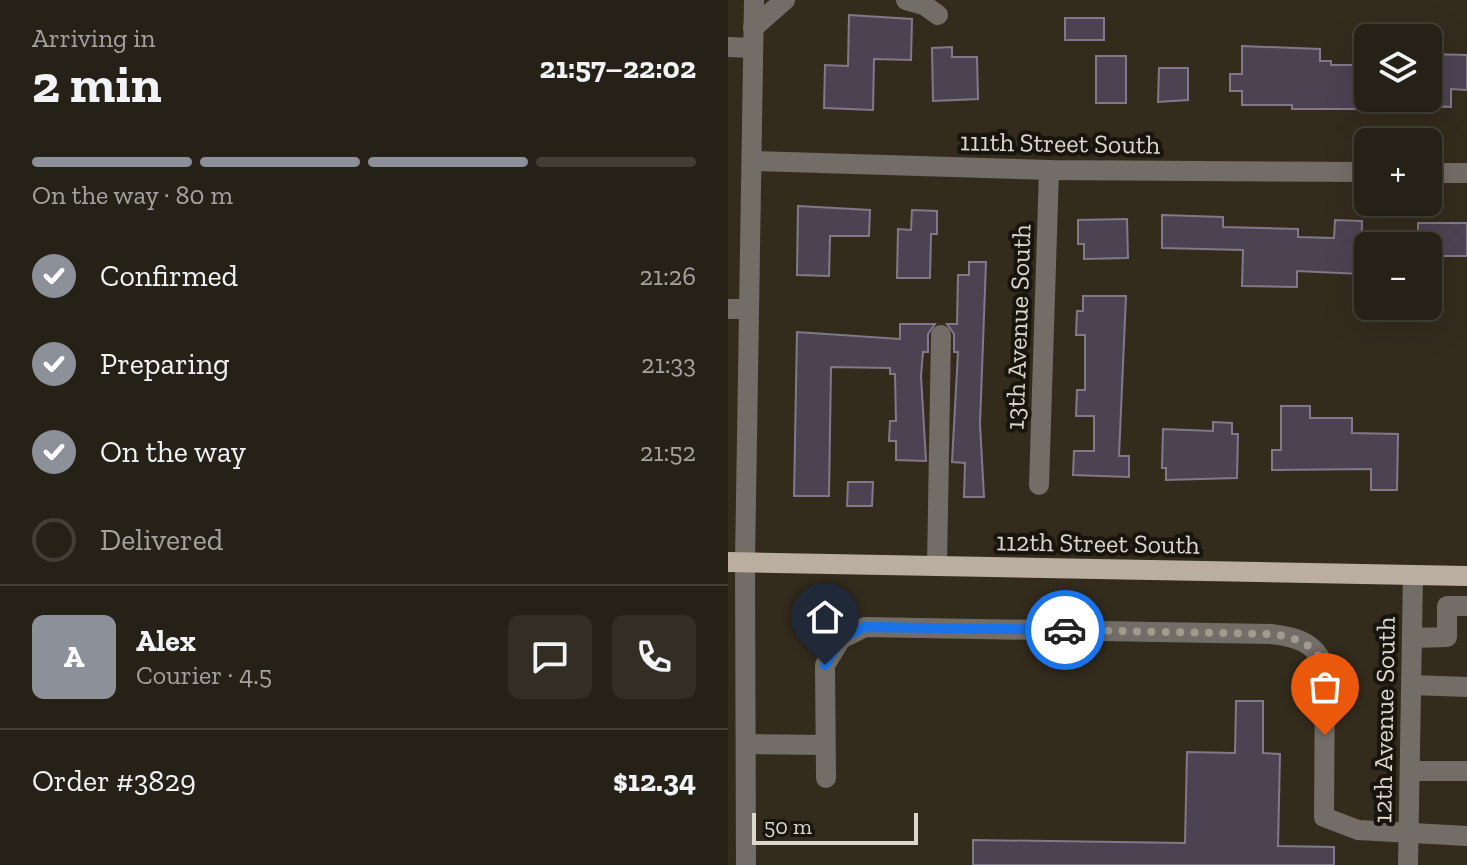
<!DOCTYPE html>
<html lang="en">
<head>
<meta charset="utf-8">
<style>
	:root { --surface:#262116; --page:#322e23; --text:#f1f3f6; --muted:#a4a3a1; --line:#423e35; --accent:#8c9099 }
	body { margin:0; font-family:"Zilla Slab",serif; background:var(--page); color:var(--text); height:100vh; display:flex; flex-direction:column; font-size:30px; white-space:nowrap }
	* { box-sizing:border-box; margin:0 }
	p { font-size:26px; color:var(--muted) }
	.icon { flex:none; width:44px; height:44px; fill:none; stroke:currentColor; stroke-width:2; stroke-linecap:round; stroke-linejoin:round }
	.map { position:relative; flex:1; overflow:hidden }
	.panel { display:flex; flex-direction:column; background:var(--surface); width:728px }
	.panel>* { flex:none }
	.tools { position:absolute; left:626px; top:24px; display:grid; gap:16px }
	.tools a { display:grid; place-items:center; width:88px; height:88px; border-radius:12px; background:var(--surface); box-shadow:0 8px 32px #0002,0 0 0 2px var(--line); font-size:40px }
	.scale { position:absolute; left:24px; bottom:20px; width:166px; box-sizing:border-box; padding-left:8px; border:4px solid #dbd7cd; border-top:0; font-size:22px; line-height:28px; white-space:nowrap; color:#dbd7cd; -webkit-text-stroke:6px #18150e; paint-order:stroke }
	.pin { position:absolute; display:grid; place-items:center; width:68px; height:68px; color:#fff; margin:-82px -34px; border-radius:50% 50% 50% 0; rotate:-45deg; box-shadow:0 0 8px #0007 }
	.pin .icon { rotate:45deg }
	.courier { position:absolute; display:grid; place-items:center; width:80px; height:80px; margin:-40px; border:6px solid #1a73e8; border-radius:50%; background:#fff; color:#222; box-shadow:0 2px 10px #0007 }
	.headline em { font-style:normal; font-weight:800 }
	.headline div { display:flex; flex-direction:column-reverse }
	.headline { display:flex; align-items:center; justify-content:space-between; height:136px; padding:0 32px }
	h1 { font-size:52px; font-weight:800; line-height:60px }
	.bar { display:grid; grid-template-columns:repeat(4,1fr); gap:12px 8px; align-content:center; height:96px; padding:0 32px }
	.bar i { height:10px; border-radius:6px; background:var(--line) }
	.bar .active { background:var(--accent) }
	.bar p { grid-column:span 4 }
	.line { display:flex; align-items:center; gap:20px; padding:0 32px; border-top:2px solid var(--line) }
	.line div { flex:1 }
	.round { display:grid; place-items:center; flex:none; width:84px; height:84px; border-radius:12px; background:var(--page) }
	ol { padding:0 32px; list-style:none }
	li { display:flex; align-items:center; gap:24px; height:88px }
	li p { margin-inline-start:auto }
	li .icon { padding:8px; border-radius:50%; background:var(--accent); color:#fff; stroke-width:4 }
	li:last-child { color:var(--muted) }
	li i { width:44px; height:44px; border:4px solid var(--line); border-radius:50% }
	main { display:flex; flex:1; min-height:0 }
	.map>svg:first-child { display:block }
</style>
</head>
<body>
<main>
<section class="panel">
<div class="headline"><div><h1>2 min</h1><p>Arriving in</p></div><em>21:57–22:02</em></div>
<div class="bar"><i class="active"></i><i class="active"></i><i class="active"></i><i></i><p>On the way · 80 m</p></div>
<ol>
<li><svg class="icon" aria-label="check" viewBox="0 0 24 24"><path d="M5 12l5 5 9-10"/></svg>Confirmed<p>21:26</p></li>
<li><svg class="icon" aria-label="check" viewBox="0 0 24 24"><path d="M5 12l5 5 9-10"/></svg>Preparing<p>21:33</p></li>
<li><svg class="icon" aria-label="check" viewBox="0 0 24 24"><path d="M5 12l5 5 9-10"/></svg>On the way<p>21:52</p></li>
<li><i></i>Delivered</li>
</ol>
<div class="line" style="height:144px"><b class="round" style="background:var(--accent);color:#fff">A</b><div><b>Alex</b><p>Courier · 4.5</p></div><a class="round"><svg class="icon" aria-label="chat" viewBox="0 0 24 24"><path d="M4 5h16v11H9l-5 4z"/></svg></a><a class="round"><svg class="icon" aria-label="phone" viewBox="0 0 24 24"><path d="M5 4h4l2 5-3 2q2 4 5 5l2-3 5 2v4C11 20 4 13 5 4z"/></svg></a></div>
<div class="line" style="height:104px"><div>Order #3829</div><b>$12.34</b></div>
</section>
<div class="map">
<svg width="739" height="865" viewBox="0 0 739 865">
	<rect width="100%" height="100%" fill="#332c1d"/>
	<g fill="#4b4252" stroke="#827889" stroke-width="2">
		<path d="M121,15L184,19L183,60L146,59L145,110L96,108L97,65L120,66Z"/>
		<rect x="337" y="18" width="39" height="22"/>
		<path d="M514,46L592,49V61H603V65H640V109H564V105H514V91H502V74H514Z"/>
		<path d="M224,47V57H249L250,99L205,101L204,48Z"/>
		<path d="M700,54L739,55V90L723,89V107L700,106Z"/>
		<rect x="368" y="56" width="30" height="47"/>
		<path d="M431,68H460V100L430,102Z"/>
		<path d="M70,206L142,210L141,236H102L101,276L69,275Z"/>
		<path d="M184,210L209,211V234H203L202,278H169L170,229L183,230Z"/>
		<path d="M434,215L495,217V227L570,229V237L606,238L607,220L634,221L633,274L569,271V287L514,286L515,250L434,248Z"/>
		<path d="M399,219L400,258L356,259V244H350V220Z"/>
		<path d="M690,223H739V256H700V246H690Z"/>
		<path d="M241,262H258L252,424L256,497H236L237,463L224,462L230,352H226V334L219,324H229L230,275H241Z"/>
		<path d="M355,296H398L391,456H401V477L345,475L346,451H366V416H348L349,390H357V335H348L349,311H355Z"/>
		<path d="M172,324H207L200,334V352H195L193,376L198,461L168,460V441H161L162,421H168L167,374H162V368L103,367L101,496H66L69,332L172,339Z"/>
		<path d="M553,406H582V418H624V433L670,434L669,490H643V469L544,470V450H553Z"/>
		<path d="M485,422L504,423V434H510L509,478L438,480V468H434L435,429L485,431Z"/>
		<path d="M120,482H145L144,506H119Z"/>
		<path d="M508,701H535V753L552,754L550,846L606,847V865H245V840L457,843L459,752L507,753Z"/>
	</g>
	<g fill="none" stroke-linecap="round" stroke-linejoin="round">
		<g stroke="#736d67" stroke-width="20">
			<path d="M178,0L196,5L210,15"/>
			<path d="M25,28L57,0"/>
			<path d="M0,47L24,48"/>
			<path d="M24,161L321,170L640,172"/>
			<path d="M700,173H739"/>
			<path d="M0,309H21"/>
			<path d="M311,485L321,170"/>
			<path d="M209,566L213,335"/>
			<path d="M684,638L719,637V606H739"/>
			<path d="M683,685L739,687"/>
			<path d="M18,744L97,745"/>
			<path d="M682,771H739"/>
			<path d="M98,778L97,665L113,639L137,627L543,634C569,637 588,642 597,669L596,817L630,830L739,836"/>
			<path d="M18,865L17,562L26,0"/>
			<path d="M680,865L685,575"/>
		</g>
		<path stroke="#baaea0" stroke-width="20" d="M0,562L739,576"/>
	</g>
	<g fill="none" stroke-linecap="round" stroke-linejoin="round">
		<path stroke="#a09b8f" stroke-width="8" stroke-dasharray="0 14.4" d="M337,630L543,634C610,642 598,682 597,735"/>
		<path stroke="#1a73e8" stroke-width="10" d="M97,665L113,639L137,627L337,630"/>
	</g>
	<g text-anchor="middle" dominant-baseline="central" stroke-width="8" stroke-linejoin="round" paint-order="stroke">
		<g font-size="26" fill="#dbd7cd" stroke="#18150e">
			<text transform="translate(332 143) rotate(1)">111th Street South</text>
			<text transform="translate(290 327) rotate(-88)">13th Avenue South</text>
			<text transform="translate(370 543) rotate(1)">112th Street South</text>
			<text transform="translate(656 720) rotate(-89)">12th Avenue South</text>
		</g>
	</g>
</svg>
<div class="tools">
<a><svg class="icon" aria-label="layers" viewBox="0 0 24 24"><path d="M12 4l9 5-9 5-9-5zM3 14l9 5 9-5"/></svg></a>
<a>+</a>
<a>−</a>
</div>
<div class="scale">50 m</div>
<div class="pin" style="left:597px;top:735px;background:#ea580c"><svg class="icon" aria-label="bag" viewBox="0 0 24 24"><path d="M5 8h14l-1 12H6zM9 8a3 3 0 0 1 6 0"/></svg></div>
<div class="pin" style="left:97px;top:665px;background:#1f2937"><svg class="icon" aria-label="home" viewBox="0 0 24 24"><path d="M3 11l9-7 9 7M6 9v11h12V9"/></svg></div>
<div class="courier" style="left:337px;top:630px"><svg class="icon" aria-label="car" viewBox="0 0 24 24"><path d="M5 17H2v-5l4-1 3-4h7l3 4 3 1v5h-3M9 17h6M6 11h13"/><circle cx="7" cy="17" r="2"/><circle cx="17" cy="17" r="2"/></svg></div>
</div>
</main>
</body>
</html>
